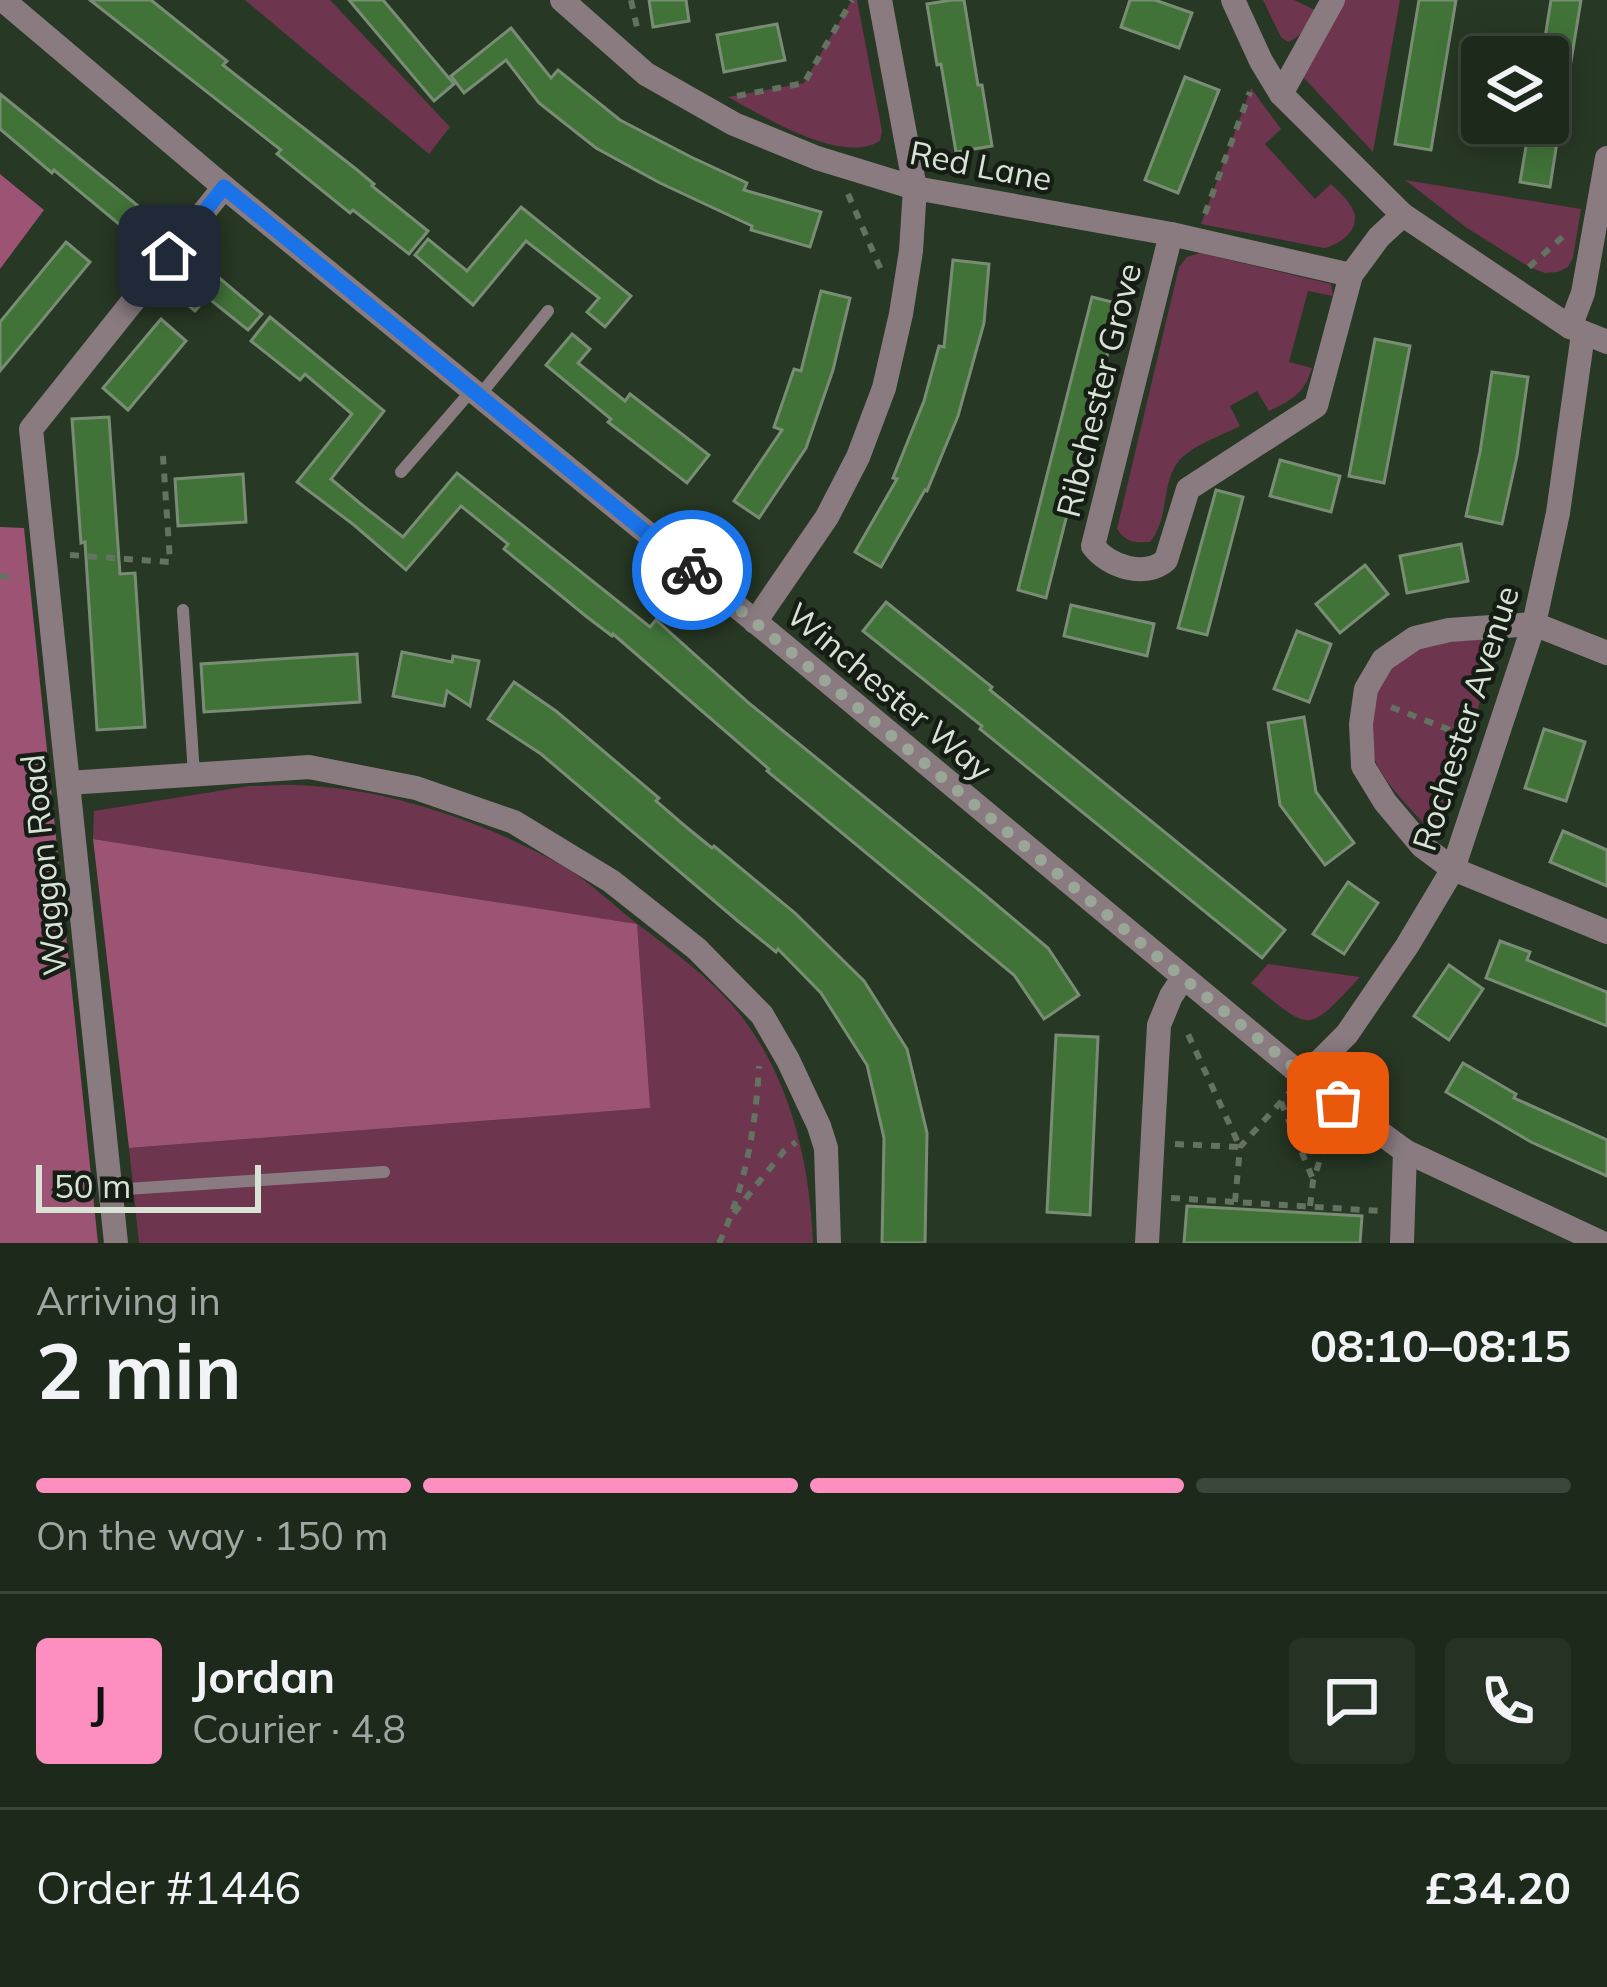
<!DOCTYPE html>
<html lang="en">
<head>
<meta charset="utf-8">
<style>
	:root { --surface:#1d2a1b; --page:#253224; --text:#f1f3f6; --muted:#a0a7a3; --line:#3b463a; --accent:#fd8ec0 }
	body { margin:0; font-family:Mulish,sans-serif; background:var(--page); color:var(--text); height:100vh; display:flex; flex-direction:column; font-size:45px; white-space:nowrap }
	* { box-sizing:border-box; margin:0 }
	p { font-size:39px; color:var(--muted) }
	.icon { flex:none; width:66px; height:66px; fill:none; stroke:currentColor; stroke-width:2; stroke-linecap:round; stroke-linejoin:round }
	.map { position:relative; height:1243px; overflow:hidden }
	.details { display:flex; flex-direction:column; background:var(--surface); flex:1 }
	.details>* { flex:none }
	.buttons { position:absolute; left:1461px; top:36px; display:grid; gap:24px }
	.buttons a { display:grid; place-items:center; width:108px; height:108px; border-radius:12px; background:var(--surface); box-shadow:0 6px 30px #0003,0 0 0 3px var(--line); font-size:60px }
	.scale { position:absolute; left:36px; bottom:30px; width:225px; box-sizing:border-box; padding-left:12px; border:6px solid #d8e3d6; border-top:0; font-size:33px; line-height:42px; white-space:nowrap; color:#d8e3d6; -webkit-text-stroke:9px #151d14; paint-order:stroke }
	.pin { position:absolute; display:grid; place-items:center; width:102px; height:102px; color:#fff; margin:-51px; border-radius:24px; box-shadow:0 6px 18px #0006 }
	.courier { position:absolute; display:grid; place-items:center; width:120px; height:120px; margin:-60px; border:9px solid #1a73e8; border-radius:50%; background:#fff; color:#222; box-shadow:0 3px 15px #0007 }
	.head em { font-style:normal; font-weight:700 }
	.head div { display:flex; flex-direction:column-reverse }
	.head { display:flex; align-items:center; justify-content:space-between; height:204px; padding:0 36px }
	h1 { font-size:78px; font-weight:700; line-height:90px }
	.bar { display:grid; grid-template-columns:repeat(4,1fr); gap:18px 12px; align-content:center; height:144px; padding:0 36px }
	.bar i { height:15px; border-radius:9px; background:var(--line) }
	.bar .on { background:var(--accent) }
	.bar p { grid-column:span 4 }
	.line { display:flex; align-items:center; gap:30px; padding:0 36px; border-top:3px solid var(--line) }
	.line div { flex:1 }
	.round { display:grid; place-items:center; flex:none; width:126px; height:126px; border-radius:12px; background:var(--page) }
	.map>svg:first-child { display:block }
</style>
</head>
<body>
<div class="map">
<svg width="1607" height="1243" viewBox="0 0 1607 1243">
	<rect width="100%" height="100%" fill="#273824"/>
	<g fill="#6e354f">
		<path d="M245,0H330L450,127L429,154Z"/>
		<path d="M852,0H857L882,131L880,141C841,165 765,117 728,97L804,83Z"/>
		<path d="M1263,0H1294L1315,10C1310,23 1302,37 1288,42L1281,37Z"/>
		<path d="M1345,0H1400L1373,152L1303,77Z"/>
		<path d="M1251,88L1281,129L1265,144L1315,199L1331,184C1337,190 1346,198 1351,206C1364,227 1342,244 1324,248L1201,224Z"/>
		<path d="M1405,180L1581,209L1573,258L1568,267L1558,272L1545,273L1529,267L1467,228Z"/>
		<path d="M1200,253L1331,284L1333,296L1308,291L1289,362L1312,368C1304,394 1292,400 1269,411L1257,391L1230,406L1240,426C1221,436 1185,447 1174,468C1162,492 1168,520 1150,542C1134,543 1126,542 1117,529L1179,267L1187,257Z"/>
		<path d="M1503,633L1435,836C1418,816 1395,795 1381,772C1356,731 1374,664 1421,646C1440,638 1481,636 1503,633Z"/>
		<path d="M249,786C270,786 292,784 313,786C396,791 491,825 563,866C589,881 612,904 635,922C671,950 710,977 738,1012C790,1076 810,1163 813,1243H139L129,1148L649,1108L636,924L93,839L94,811Z"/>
		<path d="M1268,964L1360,977C1306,1035 1312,1032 1251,983Z"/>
	</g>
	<g fill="#9c5374">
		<path d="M0,174L44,210L0,269Z"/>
		<path d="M0,527L24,528L98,1243H0Z"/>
		<path d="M93,839L637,924L650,1108L129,1148Z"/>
	</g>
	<g fill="#417338" stroke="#798d75" stroke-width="3">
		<path d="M90,0H151L227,61L223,65L356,169L374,184L372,186L428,231L409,254L353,210L350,213L277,154L281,150Z"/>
		<path d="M349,0H383L454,84L434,101Z"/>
		<path d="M649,0H686L689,21L653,27Z"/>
		<path d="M952,0H964L978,85H982L992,146L956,152L941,64L937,65L927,4Z"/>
		<path d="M1130,0H1155L1192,13L1179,48L1121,27Z"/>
		<path d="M1419,0H1456L1431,150L1395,144Z"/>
		<path d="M1551,0H1581L1561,123L1548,122V57H1542Z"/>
		<path d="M777,24L785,60L724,72L717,35Z"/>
		<path d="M511,28L551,78L558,70L620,120L691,157L747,183L744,190L821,212L810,247L751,230L752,226L660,183L596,148L539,103L506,60L464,93L451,76Z"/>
		<path d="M1185,77L1219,90L1178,193L1145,180Z"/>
		<path d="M0,94L137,205L120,225L54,170L52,173L0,129Z"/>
		<path d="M1530,123H1560L1550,187L1520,182Z"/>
		<path d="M521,207L631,296L605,327L587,312L599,298L526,241L473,305L415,255L428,239L467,271Z"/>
		<path d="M66,242L90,262L0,371V322Z"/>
		<path d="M953,260L989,264L984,323L958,416L927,491L925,490L881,567L855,552L897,479L893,478L924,401L939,346L944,347Z"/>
		<path d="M204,265L262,314L248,330L207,297L195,311L177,296Z"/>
		<path d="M821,291L850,298L833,370L806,448L759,518L734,501L782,430L774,427L794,369L801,371Z"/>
		<path d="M1092,297L1120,304L1046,598L1018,590Z"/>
		<path d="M270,317L384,411L331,479L362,505L403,537L457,473L650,627L656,620L750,704L985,895L1048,948L1079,995L1044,1019L1014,975L767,771L769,769L613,634L612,636L587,617L504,549L508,544L461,506L406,570L354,525L297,482L352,414L305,374L300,380L251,341Z"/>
		<path d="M161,319L186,341L128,410L103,388Z"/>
		<path d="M572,334L590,349L578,363L625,401L630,394L709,455L687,483L608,422L611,419L546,365Z"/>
		<path d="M1375,339L1410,346L1384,483L1349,476Z"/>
		<path d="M1492,372L1528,377L1517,456L1502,524L1466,516L1480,452Z"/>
		<path d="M109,417L120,574L135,573L145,727L97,730L85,542L81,543L72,419Z"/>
		<path d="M1280,460L1340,476L1331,512L1270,496Z"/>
		<path d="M243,474L246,522L178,526L175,479Z"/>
		<path d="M1216,490L1243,497L1207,635L1178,628Z"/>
		<path d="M1461,544L1468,581L1407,593L1400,556Z"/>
		<path d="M1365,565L1388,594L1340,633L1316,604Z"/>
		<path d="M886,602L992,687L990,690L1285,930L1262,958L980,729L982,726L863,631Z"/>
		<path d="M1071,605L1154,624L1147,656L1064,636Z"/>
		<path d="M1297,631L1331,644L1309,702L1274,689Z"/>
		<path d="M402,652L452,662L453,656L479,661L470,706L447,691L444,706L393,696Z"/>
		<path d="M357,654L360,702L204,712L201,664Z"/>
		<path d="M514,682L556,711L659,798L656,801L685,826L712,848L714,846L795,913L864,981L907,1049L927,1133L925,1243H882L884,1138L867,1065L821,993L778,949L776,952L739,922L541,754L488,719Z"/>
		<path d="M1304,717L1316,792L1354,843L1325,865L1280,805L1268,723Z"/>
		<path d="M1544,729L1585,742L1566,801L1525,788Z"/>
		<path d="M1563,831L1607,850V886L1550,862Z"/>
		<path d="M1348,882L1378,903L1344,954L1313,934Z"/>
		<path d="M1500,941L1530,952L1527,960L1607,992V1026L1486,978Z"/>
		<path d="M1449,965L1483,989L1449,1040L1414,1016Z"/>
		<path d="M1056,1035L1098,1037L1090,1215L1047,1212Z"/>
		<path d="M1463,1063L1516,1094L1514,1098L1607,1140V1176L1531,1142L1446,1092Z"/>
		<path d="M1187,1206L1362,1216L1360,1243H1184Z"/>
	</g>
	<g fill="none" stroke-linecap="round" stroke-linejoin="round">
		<g stroke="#637261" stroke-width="6" stroke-dasharray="9 9" stroke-linecap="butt">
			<path d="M631,0L638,32"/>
			<path d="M737,96L804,83L852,0"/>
			<path d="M848,194L881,270"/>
			<path d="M1205,214L1250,92"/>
			<path d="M1529,267L1568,232"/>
			<path d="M70,555L170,562L163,456"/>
			<path d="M0,576L19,578"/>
			<path d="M1391,707L1468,737"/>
			<path d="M1281,1102L1312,1177"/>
			<path d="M1175,1144L1240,1147L1187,1032"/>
			<path d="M1171,1198L1380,1211"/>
			<path d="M1235,1202L1240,1147L1289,1093"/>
			<path d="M1310,1206L1313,1181L1330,1129"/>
			<path d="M734,1213L784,1151L796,1142"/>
			<path d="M719,1243C745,1189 756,1126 759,1066"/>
		</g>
		<g stroke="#897b80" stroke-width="12">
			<path d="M480,395L548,311"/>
			<path d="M401,472L472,390"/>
			<path d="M183,610L194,774"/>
			<path d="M111,1190L384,1172"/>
		</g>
		<g stroke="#897b80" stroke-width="24">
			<path d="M562,0L646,74L734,124L817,158L915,188L1171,234L1351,275L1379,237L1403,215"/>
			<path d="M1233,0L1261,61L1281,94L1403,215L1570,327L1607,342"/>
			<path d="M1281,94L1333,0"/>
			<path d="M1171,234L1093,546C1108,566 1145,579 1166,560L1188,489L1316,406L1351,275"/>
			<path d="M1570,327L1583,293L1607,158"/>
			<path d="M755,622L827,517L858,457L884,388L901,314L911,251L915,188L880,0"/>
			<path d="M1607,653L1534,624L1449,630L1415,638L1383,660L1366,689L1361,724L1363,766L1385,802L1422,846L1453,869L1607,932"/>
			<path d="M68,783L309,767L416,788L514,822L611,881L697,949L762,1015L788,1060L819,1126L826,1148L829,1243"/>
			<path d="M1304,1077L1347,1034L1407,946L1453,869L1534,624L1558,513L1583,334"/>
			<path d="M116,1243L31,429L224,187"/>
			<path d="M1147,1243L1159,1025L1171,996L1183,978"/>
			<path d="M1402,1243L1405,1151"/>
		</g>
		<path stroke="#897b80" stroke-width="24" d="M3,0L224,187L768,632L1304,1077L1405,1151L1602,1243"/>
	</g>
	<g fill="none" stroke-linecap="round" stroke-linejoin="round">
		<path stroke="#9aa798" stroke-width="12" stroke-dasharray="0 21.6" d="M692,570L1183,978L1338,1103"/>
		<path stroke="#1a73e8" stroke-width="15" d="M169,256L224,187L692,570"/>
	</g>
	<g text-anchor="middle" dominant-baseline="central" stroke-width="9" stroke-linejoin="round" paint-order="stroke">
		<g font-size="33" fill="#d8e3d6" stroke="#151d14">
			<text transform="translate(981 165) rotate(11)">Red Lane</text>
			<text transform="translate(1098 390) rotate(-76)">Ribchester Grove</text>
			<text transform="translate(890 691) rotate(40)">Winchester Way</text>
			<text transform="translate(1465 718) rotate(-72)">Rochester Avenue</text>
			<text transform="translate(43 865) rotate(-96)">Waggon Road</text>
		</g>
	</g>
</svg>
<div class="buttons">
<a><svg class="icon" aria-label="layers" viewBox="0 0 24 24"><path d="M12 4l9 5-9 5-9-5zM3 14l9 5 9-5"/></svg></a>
</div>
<div class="scale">50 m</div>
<div class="pin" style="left:1338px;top:1103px;background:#ea580c"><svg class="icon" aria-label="bag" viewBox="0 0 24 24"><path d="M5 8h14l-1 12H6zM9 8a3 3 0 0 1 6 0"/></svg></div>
<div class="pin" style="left:169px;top:256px;background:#1f2937"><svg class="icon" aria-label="home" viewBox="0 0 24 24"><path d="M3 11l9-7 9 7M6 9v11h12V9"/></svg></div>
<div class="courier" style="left:692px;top:570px"><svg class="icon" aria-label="bike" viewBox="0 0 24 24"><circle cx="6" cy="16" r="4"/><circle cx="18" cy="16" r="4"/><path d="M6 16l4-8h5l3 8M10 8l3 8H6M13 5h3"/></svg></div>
</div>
<section class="details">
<div class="head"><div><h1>2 min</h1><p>Arriving in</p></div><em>08:10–08:15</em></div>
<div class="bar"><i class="on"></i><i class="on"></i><i class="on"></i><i></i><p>On the way · 150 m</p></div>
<div class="line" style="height:216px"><b class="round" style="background:var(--accent);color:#111">J</b><div><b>Jordan</b><p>Courier · 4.8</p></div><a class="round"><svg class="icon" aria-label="chat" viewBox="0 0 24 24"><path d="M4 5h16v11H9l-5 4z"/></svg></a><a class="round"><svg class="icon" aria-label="phone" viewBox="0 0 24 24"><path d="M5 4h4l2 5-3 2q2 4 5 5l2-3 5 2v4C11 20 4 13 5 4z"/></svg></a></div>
<div class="line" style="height:156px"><div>Order #1446</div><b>£34.20</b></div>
</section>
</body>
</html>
